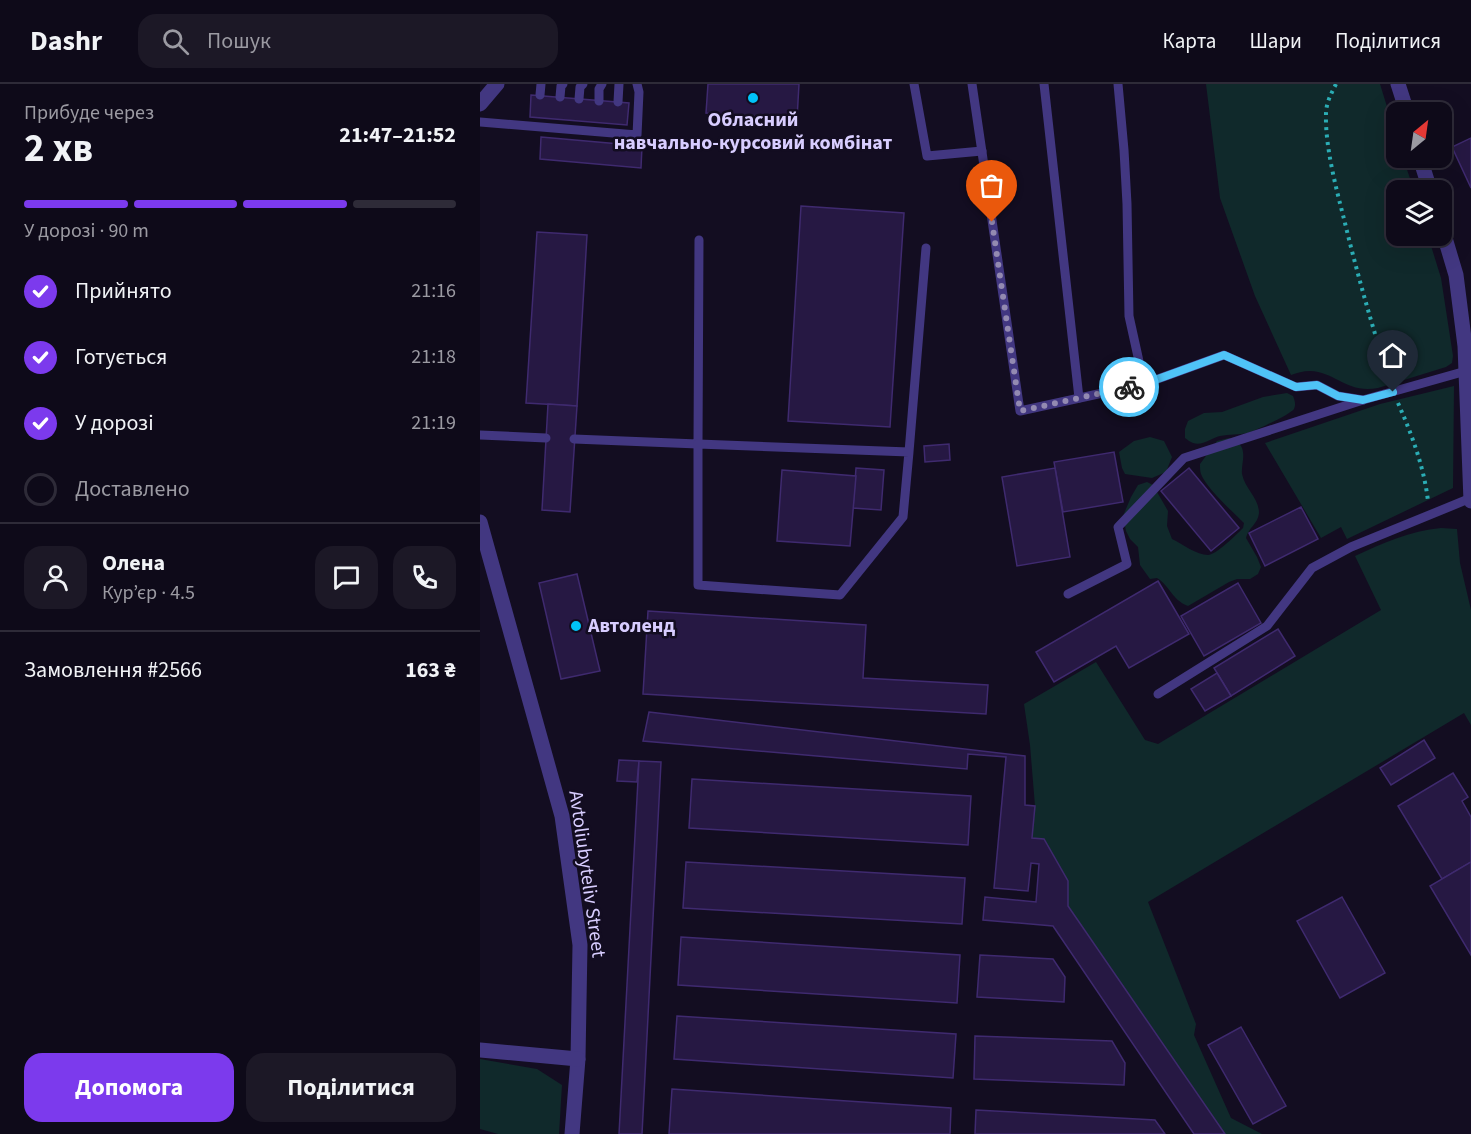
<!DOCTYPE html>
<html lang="uk">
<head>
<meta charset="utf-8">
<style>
	:root { --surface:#0e0a19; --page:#1c1826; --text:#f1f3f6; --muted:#9b9aa2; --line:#2e2b38; --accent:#7c3aed }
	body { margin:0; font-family:"Source Sans 3",sans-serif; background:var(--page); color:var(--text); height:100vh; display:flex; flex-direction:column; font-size:22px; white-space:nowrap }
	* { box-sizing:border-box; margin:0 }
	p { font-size:20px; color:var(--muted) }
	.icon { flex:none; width:33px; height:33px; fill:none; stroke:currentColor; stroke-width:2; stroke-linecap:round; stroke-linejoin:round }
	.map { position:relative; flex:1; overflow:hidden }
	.side { display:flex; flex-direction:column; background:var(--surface); width:480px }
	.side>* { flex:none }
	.needle { width:39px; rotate:29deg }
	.buttons { position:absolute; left:906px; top:18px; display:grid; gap:12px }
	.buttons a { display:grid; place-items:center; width:66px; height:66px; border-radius:12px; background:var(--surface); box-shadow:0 6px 24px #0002,0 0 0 2px var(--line); font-size:30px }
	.pin { position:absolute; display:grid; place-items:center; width:51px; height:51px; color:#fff; margin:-62px -26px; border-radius:50% 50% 50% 0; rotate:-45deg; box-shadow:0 0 6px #0007 }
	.pin .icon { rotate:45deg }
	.courier { position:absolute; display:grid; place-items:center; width:60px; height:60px; margin:-30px; border:4px solid #4fc3f7; border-radius:50%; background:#fff; color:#222; box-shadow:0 2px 8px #0007 }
	.summary em { font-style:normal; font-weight:700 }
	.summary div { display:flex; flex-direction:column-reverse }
	.summary { display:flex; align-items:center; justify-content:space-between; height:102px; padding:0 24px }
	h1 { font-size:39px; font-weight:700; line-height:45px }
	.bar { display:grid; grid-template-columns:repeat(4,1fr); gap:9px 6px; align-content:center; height:72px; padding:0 24px }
	.bar i { height:8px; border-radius:4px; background:var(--line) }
	.bar .selected { background:var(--accent) }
	.bar p { grid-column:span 4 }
	.line { display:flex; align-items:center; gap:15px; padding:0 24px; border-top:2px solid var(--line) }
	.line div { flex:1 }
	.round { display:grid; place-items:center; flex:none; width:63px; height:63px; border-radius:18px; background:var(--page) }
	ol { padding:0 24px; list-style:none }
	li { display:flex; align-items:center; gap:18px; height:66px }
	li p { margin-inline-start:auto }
	li .icon { padding:6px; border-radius:50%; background:var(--accent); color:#fff; stroke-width:4 }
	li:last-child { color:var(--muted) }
	li i { width:33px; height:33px; border:3px solid var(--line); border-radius:50% }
	.cta { display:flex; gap:12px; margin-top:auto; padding:12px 24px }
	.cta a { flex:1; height:69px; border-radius:18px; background:var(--accent); color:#fff; font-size:24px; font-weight:700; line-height:69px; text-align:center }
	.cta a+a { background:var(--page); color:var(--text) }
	header { display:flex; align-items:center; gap:36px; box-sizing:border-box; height:84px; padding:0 30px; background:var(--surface); border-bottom:2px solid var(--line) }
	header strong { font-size:28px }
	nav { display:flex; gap:33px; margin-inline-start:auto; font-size:21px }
	.search { width:420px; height:54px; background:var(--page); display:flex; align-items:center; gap:15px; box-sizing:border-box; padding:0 21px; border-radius:18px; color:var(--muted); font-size:22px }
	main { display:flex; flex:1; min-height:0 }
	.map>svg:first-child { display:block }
</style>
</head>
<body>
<header>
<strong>Dashr</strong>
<div class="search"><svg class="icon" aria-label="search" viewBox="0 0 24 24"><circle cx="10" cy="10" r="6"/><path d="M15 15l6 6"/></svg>Пошук</div>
<nav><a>Карта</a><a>Шари</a><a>Поділитися</a></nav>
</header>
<main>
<section class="side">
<div class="summary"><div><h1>2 хв</h1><p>Прибуде через</p></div><em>21:47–21:52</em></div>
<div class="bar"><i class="selected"></i><i class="selected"></i><i class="selected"></i><i></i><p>У дорозі · 90 m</p></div>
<ol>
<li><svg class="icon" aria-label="check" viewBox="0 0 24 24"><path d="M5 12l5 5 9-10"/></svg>Прийнято<p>21:16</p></li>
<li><svg class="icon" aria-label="check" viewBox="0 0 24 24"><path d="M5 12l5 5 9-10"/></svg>Готується<p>21:18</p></li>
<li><svg class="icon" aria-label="check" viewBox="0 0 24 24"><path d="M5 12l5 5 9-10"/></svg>У дорозі<p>21:19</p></li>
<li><i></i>Доставлено</li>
</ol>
<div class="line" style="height:108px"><a class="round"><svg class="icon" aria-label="person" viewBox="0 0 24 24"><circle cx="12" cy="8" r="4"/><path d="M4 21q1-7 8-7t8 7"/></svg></a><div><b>Олена</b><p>Кур’єр · 4.5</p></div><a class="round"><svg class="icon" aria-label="chat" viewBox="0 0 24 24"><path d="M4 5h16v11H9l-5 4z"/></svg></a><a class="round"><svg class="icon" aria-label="phone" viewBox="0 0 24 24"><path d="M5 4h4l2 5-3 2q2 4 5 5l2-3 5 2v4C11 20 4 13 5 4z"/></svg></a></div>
<div class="line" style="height:78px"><div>Замовлення #2566</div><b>163 ₴</b></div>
<div class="cta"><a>Допомога</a><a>Поділитися</a></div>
</section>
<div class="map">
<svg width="991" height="1050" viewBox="0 0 991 1050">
	<rect width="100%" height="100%" fill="#130d21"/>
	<g fill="#10292b">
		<path d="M726,0H900L916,52V74H923L934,106H916V152H948L961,194L973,272L972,279L966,283L898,304C867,310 856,288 830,287C823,287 817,289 811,291L775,212L740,114Z"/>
		<path d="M974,302L973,404L867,455L861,443L841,454L785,359L900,320Z"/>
		<path d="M807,309L813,312C815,317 816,321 814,325C811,330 775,347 768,349C759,351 749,350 740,352C731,354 723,362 713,359C710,358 708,356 705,354V345L708,337L724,329L742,328L783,313Z"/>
		<path d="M670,353L684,357L692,373L686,388L672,394L645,390L642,384L639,368L654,357Z"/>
		<path d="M749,354C754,356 758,358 761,362C766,371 761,381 762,390C765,405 779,414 779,429C778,440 768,444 766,454L777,473L781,483L778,490L770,495H757L749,498L708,522C692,516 690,502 677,494L670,495L660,481L658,463L650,455L646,447L643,432L651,413L658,401L667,398L673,401L688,427L687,442L692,455C702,460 717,471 728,471C736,471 757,450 763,444L764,439C753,428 726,404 721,390C720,387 720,384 720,380L737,357Z"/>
		<path d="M961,444L977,445L980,479L991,526V641L984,629L668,818L716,940L714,951L751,1034L782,1050H745L588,822V797L564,755L552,754L555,722L550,661L544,620L616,578L665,656L678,660L901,526L875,472C903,459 930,447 961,444Z"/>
		<path d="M0,975L57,985L82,1001L79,1050H18L0,1045Z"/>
	</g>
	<g fill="#261843" stroke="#3f2a6f" stroke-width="1.5">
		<path d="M228,0H319L317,35L226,29Z"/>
		<path d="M51,11L149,19L147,41L50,33Z"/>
		<path d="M61,53L162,62L161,84L60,75Z"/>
		<path d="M991,54V104L972,63Z"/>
		<path d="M321,122L424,129L410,343L308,337Z"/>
		<path d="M57,148L107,151L97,322L46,319Z"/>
		<path d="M68,320L97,322L90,428L62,426Z"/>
		<path d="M469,360L470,376L445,378L444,362Z"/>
		<path d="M634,368L643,418L583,428L574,378Z"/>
		<path d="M376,384L404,386L401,426L373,424Z"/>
		<path d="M575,384L590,473L537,482L522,393Z"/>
		<path d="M709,384L759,444L731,467L681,407Z"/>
		<path d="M302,386L376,392L370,462L297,457Z"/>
		<path d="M821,423L838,455L785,482L769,449Z"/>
		<path d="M97,490L120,587L81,595L59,499Z"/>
		<path d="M678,497L709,550L649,584L636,562L574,598L556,568Z"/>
		<path d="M758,499L781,539L724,572L701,532Z"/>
		<path d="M168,527L386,541L383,594L508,601L506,630L163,610Z"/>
		<path d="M798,545L815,572L751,612L734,584Z"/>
		<path d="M737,589L751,612L725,627L711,605Z"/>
		<path d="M169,628L545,672V721L555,722L552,754L564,755L588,797V822L745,1050H714L573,842L503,836L505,813L556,818L559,780L551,779L548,807L514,804L526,673L488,670L487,685L163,657Z"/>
		<path d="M944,656L955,674L911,701L900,684Z"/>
		<path d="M139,676L159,677L157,698L137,697Z"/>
		<path d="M159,677L181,678L162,1050H139Z"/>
		<path d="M973,689L988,713L982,717L991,733V778L962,795L918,722Z"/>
		<path d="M212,695L491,712L488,761L209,744Z"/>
		<path d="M206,778L485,794L482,840L203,824Z"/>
		<path d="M991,778V871L950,802Z"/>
		<path d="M862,813L905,889L860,914L817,837Z"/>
		<path d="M201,853L480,871L477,919L198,901Z"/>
		<path d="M500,871L573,875L585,893L584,918L497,913Z"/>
		<path d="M197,932L476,950L473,994L194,975Z"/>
		<path d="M761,943L806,1022L773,1040L728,961Z"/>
		<path d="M495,952L632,957L645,979L644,1001L494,995Z"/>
		<path d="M192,1005L471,1024L470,1050H189Z"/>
		<path d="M496,1026L675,1036L685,1050H495Z"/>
	</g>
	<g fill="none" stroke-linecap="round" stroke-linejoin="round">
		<g stroke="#2badb5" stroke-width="4" stroke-dasharray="3 4.5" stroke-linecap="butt">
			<path d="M856,0C851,10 846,19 846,30C845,62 856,104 864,135C877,189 892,242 909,295"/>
			<path d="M918,319C932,351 944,383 948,417"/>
		</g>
		<g stroke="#423781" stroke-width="9">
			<path d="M434,0L447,72L502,67"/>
			<path d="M492,0L540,327L664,300"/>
			<path d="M564,0L599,314"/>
			<path d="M638,0L644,66L647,120L649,232L664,300L744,271L816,303L837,301L858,312L883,316"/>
			<path d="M60,11L61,0"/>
			<path d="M80,13L81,2L83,0"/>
			<path d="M99,15L100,3L103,0"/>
			<path d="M119,17V5L122,0"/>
			<path d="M138,18L139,0"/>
			<path d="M0,38L157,51L159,8L157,0"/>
			<path d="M0,351L66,354"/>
			<path d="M94,355L218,360L219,156"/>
			<path d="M429,368L423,433L360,511L218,501V360L429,368L446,164"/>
			<path d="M588,510L647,480L638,443L704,374L883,316L986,287"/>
			<path d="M678,610L787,542L832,484L871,463L991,414"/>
		</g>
		<g stroke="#423781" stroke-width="15">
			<path d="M0,20L17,0"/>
			<path d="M0,438L82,732L100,861L98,975L92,1050"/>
			<path d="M0,966L98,975"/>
		</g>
		<g stroke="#423781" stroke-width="15">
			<path d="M918,0L927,28"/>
			<path d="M940,74L950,106"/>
			<path d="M962,144L976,191L985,262L991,417"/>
		</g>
	</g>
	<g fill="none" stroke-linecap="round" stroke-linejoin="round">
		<path stroke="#938ab1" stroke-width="6" stroke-dasharray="0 10.8" d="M512,138L540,327L649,303"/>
		<path stroke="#4fc3f7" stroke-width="8" d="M649,303L664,300L744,271L816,303L837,301L858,312L883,316L913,308"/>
	</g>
	<g fill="#00c3f8" stroke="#130d21" stroke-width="2">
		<circle cx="273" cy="14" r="6"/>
		<circle cx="96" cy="542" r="6"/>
	</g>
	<g text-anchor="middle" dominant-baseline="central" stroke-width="5" stroke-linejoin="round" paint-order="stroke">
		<g font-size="20" font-weight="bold" fill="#d8cdff" stroke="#130d21">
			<text x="273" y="36">Обласний<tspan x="273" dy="23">навчально-курсовий комбінат</tspan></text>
			<text x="108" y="542" text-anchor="start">Автоленд</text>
		</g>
		<g font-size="20" fill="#d8cdff" stroke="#130d21">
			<text transform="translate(107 790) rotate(82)">Avtoliubyteliv Street</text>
		</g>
	</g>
</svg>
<div class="buttons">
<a><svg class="needle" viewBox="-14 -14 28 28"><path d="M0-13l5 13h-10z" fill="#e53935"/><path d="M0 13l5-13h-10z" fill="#9b9aa2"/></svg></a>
<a><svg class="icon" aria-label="layers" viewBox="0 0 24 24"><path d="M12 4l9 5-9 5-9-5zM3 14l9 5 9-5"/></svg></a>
</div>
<div class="pin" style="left:512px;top:138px;background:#ea580c"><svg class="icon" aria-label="bag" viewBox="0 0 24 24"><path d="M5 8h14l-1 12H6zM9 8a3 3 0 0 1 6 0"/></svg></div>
<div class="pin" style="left:913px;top:308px;background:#1f2937"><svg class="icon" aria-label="home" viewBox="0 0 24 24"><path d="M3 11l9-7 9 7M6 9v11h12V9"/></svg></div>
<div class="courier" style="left:649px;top:303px"><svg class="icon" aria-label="bike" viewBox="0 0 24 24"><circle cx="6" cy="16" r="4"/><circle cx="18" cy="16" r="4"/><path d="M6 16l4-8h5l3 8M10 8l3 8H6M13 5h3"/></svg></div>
</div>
</main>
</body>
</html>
